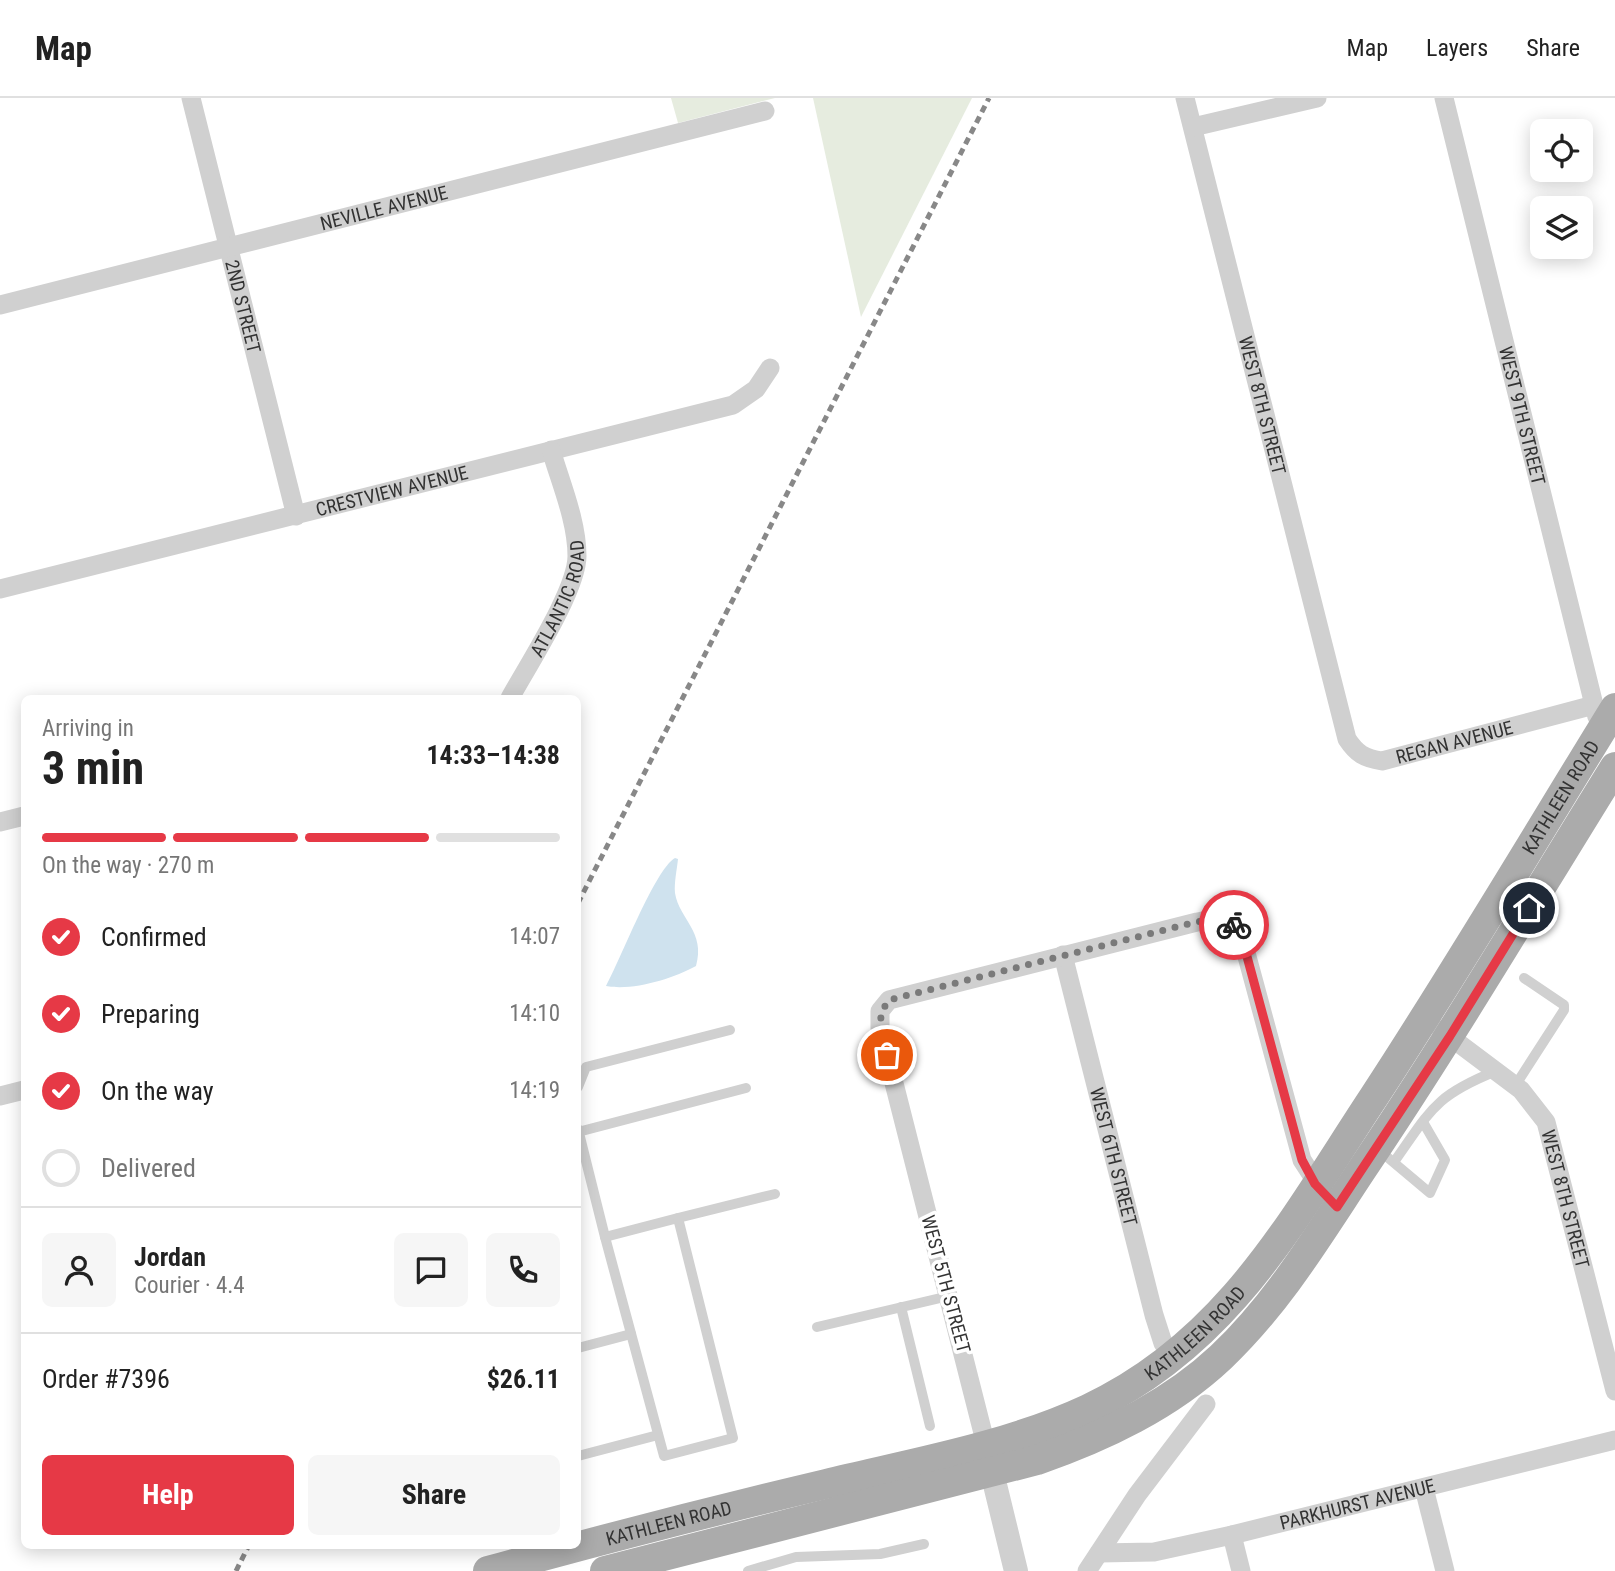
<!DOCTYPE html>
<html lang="en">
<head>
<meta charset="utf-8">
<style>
	:root { --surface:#fff; --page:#f6f6f6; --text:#222; --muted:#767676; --line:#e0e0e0; --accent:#e63946 }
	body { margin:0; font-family:"Roboto Condensed",sans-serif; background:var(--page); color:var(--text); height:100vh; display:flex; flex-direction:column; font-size:26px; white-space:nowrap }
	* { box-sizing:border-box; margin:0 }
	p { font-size:23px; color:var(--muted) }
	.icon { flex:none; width:38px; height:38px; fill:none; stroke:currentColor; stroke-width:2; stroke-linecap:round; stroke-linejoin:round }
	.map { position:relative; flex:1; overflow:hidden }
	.details { position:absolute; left:21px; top:597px; width:560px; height:854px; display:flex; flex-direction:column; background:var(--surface); border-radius:10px; box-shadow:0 4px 18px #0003 }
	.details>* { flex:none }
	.fabs { position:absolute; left:1530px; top:21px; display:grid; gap:14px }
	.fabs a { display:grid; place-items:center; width:63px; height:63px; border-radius:10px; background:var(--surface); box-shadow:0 4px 18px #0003; font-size:35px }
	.pin { position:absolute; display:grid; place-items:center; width:60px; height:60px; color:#fff; margin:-30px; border:4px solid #fff; border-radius:50%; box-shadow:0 2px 7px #0007 }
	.courier { position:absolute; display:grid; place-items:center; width:70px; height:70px; margin:-35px; border:5px solid #e63946; border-radius:50%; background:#fff; color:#222; box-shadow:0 2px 9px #0007 }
	.overview em { font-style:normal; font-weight:700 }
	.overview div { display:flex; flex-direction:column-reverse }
	.overview { display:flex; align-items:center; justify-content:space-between; height:119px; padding:0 21px }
	h1 { font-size:46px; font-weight:700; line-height:52px }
	.bar { display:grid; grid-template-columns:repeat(4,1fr); gap:10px 7px; align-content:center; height:84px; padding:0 21px }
	.bar i { height:9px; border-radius:5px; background:var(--line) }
	.bar .current { background:var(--accent) }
	.bar p { grid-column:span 4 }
	.line { display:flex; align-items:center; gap:18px; padding:0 21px; border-top:2px solid var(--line) }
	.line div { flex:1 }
	.round { display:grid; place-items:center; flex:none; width:74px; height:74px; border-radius:10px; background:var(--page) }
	ol { padding:0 21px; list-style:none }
	li { display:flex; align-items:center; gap:21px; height:77px }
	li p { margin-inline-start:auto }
	li .icon { padding:7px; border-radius:50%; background:var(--accent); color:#fff; stroke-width:4 }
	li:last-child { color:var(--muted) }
	li i { width:38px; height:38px; border:4px solid var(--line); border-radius:50% }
	.action { display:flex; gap:14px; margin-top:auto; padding:14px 21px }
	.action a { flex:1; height:80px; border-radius:10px; background:var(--accent); color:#fff; font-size:28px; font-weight:700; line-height:80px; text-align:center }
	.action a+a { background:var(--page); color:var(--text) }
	header { display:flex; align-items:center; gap:42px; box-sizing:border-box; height:98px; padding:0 35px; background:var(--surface); border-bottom:2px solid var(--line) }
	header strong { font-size:33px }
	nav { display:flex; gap:38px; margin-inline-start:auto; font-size:24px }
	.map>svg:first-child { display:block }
</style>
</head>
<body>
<header>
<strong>Map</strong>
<nav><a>Map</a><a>Layers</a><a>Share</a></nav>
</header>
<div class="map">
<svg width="1615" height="1473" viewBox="0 0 1615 1473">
	<rect width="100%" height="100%" fill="#fff"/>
	<g fill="#e6ecdf">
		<path d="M671,0H775L678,25Z"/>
		<path d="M813,0H972L861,219Z"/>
	</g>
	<path fill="#cfe2ee" d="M675,760L678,761C677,771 674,785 675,795C679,821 706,834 696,868C672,881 633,893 606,888C620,863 655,771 675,760Z"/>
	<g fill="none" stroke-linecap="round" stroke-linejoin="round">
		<g stroke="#d0d0d0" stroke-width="10">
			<path d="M1515,988L1564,912V907L1524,880"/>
			<path d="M578,989L586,969L730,932"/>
			<path d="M578,1031L605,1139"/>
			<path d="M578,1034L746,990"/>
			<path d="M1380,1053L1430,1095L1445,1062L1423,1024"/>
			<path d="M1394,1064C1431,1012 1434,998 1496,973"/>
			<path d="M678,1120L733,1340L664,1358L605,1139Z"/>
			<path d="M678,1120L775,1096"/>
			<path d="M901,1209L930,1328"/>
			<path d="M817,1229L949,1198"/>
			<path d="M578,1250L631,1236"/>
			<path d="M578,1358L658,1337"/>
			<path d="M748,1473L796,1459L880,1456L924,1446"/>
		</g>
		<g stroke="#d0d0d0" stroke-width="19">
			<path id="s1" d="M191,0L296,418"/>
			<path id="s2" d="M1185,0L1324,550L1347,641C1357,656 1364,660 1382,663L1594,607"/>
			<path id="s3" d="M1444,0L1597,619"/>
			<path d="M1193,29L1317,0"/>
			<path id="s4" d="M0,207L765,13"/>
			<path id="s5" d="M0,491L733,307L756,291L770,270"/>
			<path id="s6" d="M510,600C528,567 577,492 577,458C577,423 561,386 551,352"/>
			<path d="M0,724L24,718"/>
			<path id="s7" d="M1063,857L1154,1217L1163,1245L1172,1259"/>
			<path id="s8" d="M1441,932L1521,992L1546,1024L1615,1293"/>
			<path d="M0,998L24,992"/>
			<path d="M986,1347L880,930V913L889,902L1197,824C1221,820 1228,816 1242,840L1302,1062L1322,1093"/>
			<path d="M1424,1390L1445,1473"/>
			<path d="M1232,1437L1241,1473"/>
			<path id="s9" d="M1099,1455L1154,1454L1232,1437L1615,1342"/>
			<path d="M1087,1473L1137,1397L1206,1306"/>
		</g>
		<path stroke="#d0d0d0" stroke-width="24" d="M988,1358L1016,1473"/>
		<g stroke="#ababab" stroke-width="30">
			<path id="s10" d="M488,1473C600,1442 712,1413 826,1386C913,1365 1006,1349 1088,1311C1229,1245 1293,1121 1375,997C1458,870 1535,740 1615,610"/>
			<path d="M605,1473L1037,1362C1103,1339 1169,1308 1221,1259C1278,1205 1318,1138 1361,1073C1450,941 1531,804 1615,669"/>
		</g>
		<g stroke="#888" stroke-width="5" stroke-dasharray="7 5" stroke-linecap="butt">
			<path d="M578,805L989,0"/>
			<path d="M236,1473L249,1447"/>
		</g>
	</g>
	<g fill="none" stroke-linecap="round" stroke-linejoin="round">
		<path stroke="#7a7a7a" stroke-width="7" stroke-dasharray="0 12.6" d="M887,957C881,936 875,920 889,902L1196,824L1221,820L1234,827"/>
		<path stroke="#e63946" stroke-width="9" d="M1234,827L1242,840L1302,1062L1315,1086L1337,1109L1450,938L1529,810"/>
	</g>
	<g text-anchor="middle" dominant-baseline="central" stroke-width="7" stroke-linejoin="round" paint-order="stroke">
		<g font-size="19" fill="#333" stroke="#fff">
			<text stroke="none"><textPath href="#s4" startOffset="396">NEVILLE AVENUE</textPath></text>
			<text stroke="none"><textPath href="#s1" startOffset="215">2ND STREET</textPath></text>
			<text stroke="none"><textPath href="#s2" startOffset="317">WEST 8TH STREET</textPath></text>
			<text stroke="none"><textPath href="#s3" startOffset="327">WEST 9TH STREET</textPath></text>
			<text stroke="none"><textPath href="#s5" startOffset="404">CRESTVIEW AVENUE</textPath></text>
			<text stroke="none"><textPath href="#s6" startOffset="112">ATLANTIC ROAD</textPath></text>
			<text stroke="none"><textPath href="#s2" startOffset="779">REGAN AVENUE</textPath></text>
			<text stroke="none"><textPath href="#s10" startOffset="1405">KATHLEEN ROAD</textPath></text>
			<text stroke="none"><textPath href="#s7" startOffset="208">WEST 6TH STREET</textPath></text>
			<text stroke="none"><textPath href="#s8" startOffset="220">WEST 8TH STREET</textPath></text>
			<text transform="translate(946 1186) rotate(75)">WEST 5TH STREET</text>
			<text stroke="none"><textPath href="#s10" startOffset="754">KATHLEEN ROAD</textPath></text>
			<text stroke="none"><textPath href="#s9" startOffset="264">PARKHURST AVENUE</textPath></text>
			<text stroke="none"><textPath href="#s10" startOffset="187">KATHLEEN ROAD</textPath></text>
		</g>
	</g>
</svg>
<div class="fabs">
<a><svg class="icon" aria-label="locate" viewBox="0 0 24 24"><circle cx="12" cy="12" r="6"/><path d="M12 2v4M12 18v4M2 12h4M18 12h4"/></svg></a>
<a><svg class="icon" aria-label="layers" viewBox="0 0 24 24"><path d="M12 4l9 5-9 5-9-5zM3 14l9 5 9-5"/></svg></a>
</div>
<div class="pin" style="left:887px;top:957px;background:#ea580c"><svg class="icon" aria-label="bag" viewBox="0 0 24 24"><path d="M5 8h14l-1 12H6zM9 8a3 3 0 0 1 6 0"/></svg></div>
<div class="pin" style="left:1529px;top:810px;background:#1f2937"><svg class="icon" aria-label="home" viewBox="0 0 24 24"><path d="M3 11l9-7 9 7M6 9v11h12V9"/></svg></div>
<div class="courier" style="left:1234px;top:827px"><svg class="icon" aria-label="bike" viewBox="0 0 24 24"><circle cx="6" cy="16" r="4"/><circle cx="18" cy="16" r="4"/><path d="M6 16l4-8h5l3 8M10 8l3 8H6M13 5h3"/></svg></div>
<section class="details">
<div class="overview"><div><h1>3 min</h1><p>Arriving in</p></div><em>14:33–14:38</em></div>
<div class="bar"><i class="current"></i><i class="current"></i><i class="current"></i><i></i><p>On the way · 270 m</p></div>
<ol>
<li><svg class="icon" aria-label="check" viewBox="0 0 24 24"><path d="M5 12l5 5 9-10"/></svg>Confirmed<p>14:07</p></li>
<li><svg class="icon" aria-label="check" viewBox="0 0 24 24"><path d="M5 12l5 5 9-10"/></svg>Preparing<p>14:10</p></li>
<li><svg class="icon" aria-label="check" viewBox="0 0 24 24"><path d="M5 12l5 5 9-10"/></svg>On the way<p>14:19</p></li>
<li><i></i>Delivered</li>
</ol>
<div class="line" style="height:126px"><a class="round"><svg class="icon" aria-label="person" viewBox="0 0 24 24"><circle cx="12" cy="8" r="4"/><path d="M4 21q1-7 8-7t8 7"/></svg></a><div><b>Jordan</b><p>Courier · 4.4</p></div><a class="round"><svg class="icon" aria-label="chat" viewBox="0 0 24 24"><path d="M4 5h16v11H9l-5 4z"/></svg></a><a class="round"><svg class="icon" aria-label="phone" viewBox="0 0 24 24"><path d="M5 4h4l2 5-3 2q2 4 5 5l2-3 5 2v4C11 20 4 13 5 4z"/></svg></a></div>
<div class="line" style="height:91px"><div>Order #7396</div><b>$26.11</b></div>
<div class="action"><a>Help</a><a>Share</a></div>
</section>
</div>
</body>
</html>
